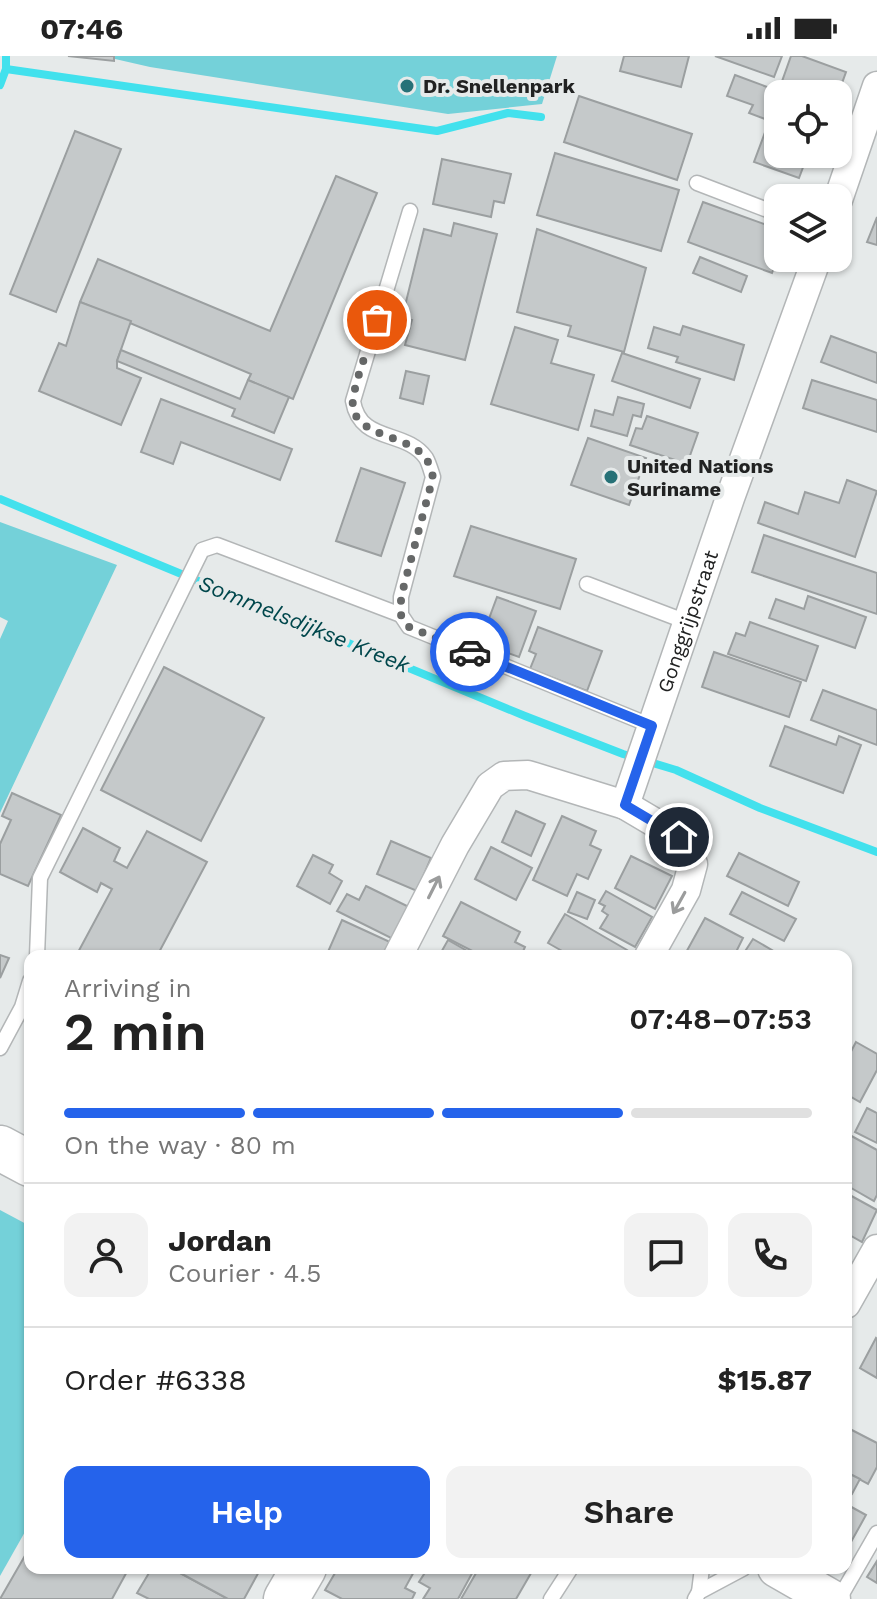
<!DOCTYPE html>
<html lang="en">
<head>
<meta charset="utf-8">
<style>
	:root { --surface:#fff; --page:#f2f2f2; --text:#222; --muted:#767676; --line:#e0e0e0; --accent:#2563eb }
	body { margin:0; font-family:"Work Sans",sans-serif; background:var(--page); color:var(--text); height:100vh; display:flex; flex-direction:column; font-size:30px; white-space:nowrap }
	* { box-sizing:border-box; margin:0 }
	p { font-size:26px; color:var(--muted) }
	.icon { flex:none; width:44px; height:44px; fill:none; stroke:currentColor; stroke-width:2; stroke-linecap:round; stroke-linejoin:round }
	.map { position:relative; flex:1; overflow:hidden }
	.drawer { position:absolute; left:24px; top:894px; width:828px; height:624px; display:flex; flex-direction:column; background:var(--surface); border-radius:16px; box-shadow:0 2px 6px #0004 }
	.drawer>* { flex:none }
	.tools { position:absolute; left:764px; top:24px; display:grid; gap:16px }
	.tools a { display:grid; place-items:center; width:88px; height:88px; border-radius:16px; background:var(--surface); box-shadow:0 2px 6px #0004; font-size:40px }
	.pin { position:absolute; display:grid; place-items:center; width:68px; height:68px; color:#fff; margin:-34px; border:4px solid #fff; border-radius:50%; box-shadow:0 2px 8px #0007 }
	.courier { position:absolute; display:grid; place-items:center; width:80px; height:80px; margin:-40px; border:6px solid #2563eb; border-radius:50%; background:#fff; color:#222; box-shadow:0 2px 10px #0007 }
	.head em { font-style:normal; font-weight:600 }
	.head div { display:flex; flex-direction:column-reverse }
	.head { display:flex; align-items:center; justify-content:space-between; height:136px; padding:0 40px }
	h1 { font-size:52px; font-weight:600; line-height:60px }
	.bar { display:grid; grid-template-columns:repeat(4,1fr); gap:12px 8px; align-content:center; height:96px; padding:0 40px }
	.bar i { height:10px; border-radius:6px; background:var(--line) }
	.bar .on { background:var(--accent) }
	.bar p { grid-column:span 4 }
	.line { display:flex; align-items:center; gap:20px; padding:0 40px; border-top:2px solid var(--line) }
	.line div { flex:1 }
	.round { display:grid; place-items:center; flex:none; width:84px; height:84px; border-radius:16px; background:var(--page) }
	.action { display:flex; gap:16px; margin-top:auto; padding:16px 40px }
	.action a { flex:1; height:92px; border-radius:16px; background:var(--accent); color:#fff; font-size:32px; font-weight:600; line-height:92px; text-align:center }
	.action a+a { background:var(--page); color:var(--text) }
	.status { display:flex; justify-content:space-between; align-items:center; height:56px; padding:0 40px; background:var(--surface); direction:ltr }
	.status svg { height:22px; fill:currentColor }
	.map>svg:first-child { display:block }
</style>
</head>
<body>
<div class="status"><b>07:46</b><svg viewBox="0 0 49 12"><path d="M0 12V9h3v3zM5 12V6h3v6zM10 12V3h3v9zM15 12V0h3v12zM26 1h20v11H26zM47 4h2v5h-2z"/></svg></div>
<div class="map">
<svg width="877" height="1543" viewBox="0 0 877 1543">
	<rect width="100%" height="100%" fill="#e6eaea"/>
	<g fill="#74d1d9">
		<path d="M102,0H557L542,48L448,58L150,11Z"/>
		<path d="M0,466L117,509L0,757V583L8,565L0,561Z"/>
		<path d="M0,1154L30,1170V1467L0,1520Z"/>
	</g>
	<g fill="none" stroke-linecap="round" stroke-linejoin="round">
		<g stroke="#42e1ed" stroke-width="8">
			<path d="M6,13L437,75L508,57L541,61"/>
			<path d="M0,29L6,13V0"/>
			<path d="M0,443L525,660L623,698L676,714L760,752L877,796"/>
		</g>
	</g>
	<g fill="#c5c9ca" stroke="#9b9fa0" stroke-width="2">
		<path d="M68,0H114V5Z"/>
		<path d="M624,0H689L681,31L620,15Z"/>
		<path d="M715,0H782L774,21Z"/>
		<path d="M791,0H802L846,16L838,38H799L780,31Z"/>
		<path d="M735,19L786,38H778V68L749,57L753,49L727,40Z"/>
		<path d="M579,40L692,78L677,124L564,86Z"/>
		<path d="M767,71L778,75V98H808L799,122L754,106Z"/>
		<path d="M75,75L121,93L56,256L10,238Z"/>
		<path d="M555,97L679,134L661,195L537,159Z"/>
		<path d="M442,103L511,118L504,147L494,145L491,161L433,148Z"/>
		<path d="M336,120L377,137L293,343L248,324L251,318L80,246L98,203L270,275Z"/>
		<path d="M703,146L778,173V200L772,217L688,186Z"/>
		<path d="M877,161V189L867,186Z"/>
		<path d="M454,167L497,178L465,304L405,289L412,264L402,262L424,173L451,180Z"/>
		<path d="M537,173L646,212L624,296L568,280L571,270L517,256Z"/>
		<path d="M700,201L747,220L741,236L693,217Z"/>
		<path d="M80,246L131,265L117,305V312L141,322L121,369L39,335L59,287L66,290Z"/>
		<path d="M683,270L744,289L734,324L676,306L678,301L648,292L654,271L680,279Z"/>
		<path d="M515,271L558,284L551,307L594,319L578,374L491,348Z"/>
		<path d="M831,280L877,297V327L821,306Z"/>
		<path d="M121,294L240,343L248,324L289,341L274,377L232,360L235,353L117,305Z"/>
		<path d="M622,297L700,323L690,352L612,325Z"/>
		<path d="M406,315L429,320L423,348L400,342Z"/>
		<path d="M812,324L877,344V376L803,352Z"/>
		<path d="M618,341L644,348L641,361L633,359L627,380L591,370L595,354L613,359Z"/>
		<path d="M161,343L292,393L280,424L181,386L173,408L141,396Z"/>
		<path d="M647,360L698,377L687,408L630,389L636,372L642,373Z"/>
		<path d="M588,382L646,402L629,449L571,429Z"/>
		<path d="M361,412L405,427L381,500L336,485Z"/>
		<path d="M847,424L877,435L855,501L758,467L765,446L798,458L805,436L839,447Z"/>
		<path d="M471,470L576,503L560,553L454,520Z"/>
		<path d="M764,479L877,517V558L752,516Z"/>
		<path d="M808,540L866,561L855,592L769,562L776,543L804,553Z"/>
		<path d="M497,541L536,555L519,601L480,587Z"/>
		<path d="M750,566L818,590L806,625L728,598L736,577L745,580Z"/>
		<path d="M538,571L602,595L587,635L530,613L536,598L529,595Z"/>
		<path d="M714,596L801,626L789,661L702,631Z"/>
		<path d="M164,611L264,662L201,785L101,734Z"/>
		<path d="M823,634L877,654V689L811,664Z"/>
		<path d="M785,670L836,689L839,680L861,689L843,737L770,710Z"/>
		<path d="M12,737L61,759L28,830L0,818V788L11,764L2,760Z"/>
		<path d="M516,755L545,768L531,800L502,786Z"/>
		<path d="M562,760L596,775L590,789L601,794L588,823L577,818L567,840L533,824Z"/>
		<path d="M83,772L120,792L114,805L127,812L147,775L207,806L157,900H76L112,833L101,827L97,836L60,816Z"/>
		<path d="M391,785L431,802L417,835L377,818Z"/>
		<path d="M491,791L532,812L516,844L475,823Z"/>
		<path d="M739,797L799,826L788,850L727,820Z"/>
		<path d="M313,799L333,809L329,817L342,825L330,848L297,830Z"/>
		<path d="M631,800L672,820L655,853L615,832Z"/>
		<path d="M366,830L409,851L393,883L337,855L347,838L359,844Z"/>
		<path d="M606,835L652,861L635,891L600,872L608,859L602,855L605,850L599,847Z"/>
		<path d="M577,836L595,844L587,863L568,856Z"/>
		<path d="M742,836L796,863L784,885L730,858Z"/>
		<path d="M461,846L520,876L515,886L525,891L521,900H482L443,880Z"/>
		<path d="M565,858L627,894L623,900H571L548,887Z"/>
		<path d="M705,862L743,882L734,900H684Z"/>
		<path d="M342,864L390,886L384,900L327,898Z"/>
		<path d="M753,883L777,897L775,900H742Z"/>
		<path d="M448,884L476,900H439Z"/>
		<path d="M0,899L9,902L0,922Z"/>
		<path d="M856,986L877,998V1014L860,1046L846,1038V1005Z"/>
		<path d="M867,1052L877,1057V1087L855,1076Z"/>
		<path d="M846,1077L877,1094V1139L874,1145L846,1129Z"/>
		<path d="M846,1137L877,1154L862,1186L846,1177Z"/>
		<path d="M876,1282L877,1283V1322L860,1312Z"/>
		<path d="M846,1371L877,1387V1411L868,1428L846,1416Z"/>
		<path d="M846,1416L860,1423L852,1438L846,1435Z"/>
		<path d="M846,1448L866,1459L846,1495Z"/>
		<path d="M30,1491V1512H129L112,1543H0Z"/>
		<path d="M877,1505V1527L867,1521Z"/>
		<path d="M152,1512H171L228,1543H149L137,1537Z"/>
		<path d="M171,1512H261L244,1543H228Z"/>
		<path d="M338,1512H416L405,1532L415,1537L412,1543H342L325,1534Z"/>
		<path d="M428,1512H475L458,1543H423L430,1532L419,1526Z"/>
		<path d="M479,1512H534L516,1543H461Z"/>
	</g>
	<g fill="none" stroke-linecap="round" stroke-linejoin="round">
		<defs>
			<g id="lane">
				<path d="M697,127L778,158"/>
				<path d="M410,155L353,345C360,388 406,373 426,402C429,407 431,415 433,421L401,541V559L409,571L652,670"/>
				<path d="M587,528L687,566"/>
				<path d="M37,900L40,822L202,494L217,489L401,559"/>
				<path d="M0,992L22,951L30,925"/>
				<path d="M699,1536L702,1512"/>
				<path d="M551,1543L571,1512"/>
				<path d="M695,1543L699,1536L744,1512"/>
				<path d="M839,1543L877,1477"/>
			</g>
			<g id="street">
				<path d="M838,144L877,30"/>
				<path id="s1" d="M625,749L730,442L817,202"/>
				<path d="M398,900L455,789L490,730L504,720L528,719L625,749L679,781L693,808L686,834L649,900"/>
				<path d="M846,1248L877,1193"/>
			</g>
			<path id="secondary" d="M777,1512L831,1543"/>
			<g id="primary">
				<path d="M0,1092L30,1108"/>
				<path d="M286,1543L304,1512"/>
			</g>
		</defs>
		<use href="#lane" stroke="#b3b6b7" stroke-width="17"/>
		<use href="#street" stroke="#b3b6b7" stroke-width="31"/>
		<use href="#secondary" stroke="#b3b6b7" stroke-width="41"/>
		<use href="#primary" stroke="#b3b6b7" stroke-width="47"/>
		<use href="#lane" stroke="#fff" stroke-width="14"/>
		<use href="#street" stroke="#fff" stroke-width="28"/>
		<use href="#secondary" stroke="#fff" stroke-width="38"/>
		<use href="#primary" stroke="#fff" stroke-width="44"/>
	</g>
	<defs><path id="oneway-shaft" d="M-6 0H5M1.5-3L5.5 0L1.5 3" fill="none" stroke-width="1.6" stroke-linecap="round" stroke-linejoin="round" transform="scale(2)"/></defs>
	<g stroke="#9b9c9c">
		<use href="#oneway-shaft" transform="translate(434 831) rotate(-63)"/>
		<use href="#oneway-shaft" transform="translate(679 847) rotate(119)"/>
	</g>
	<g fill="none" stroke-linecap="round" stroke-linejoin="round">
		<path stroke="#666868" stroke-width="8" stroke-dasharray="0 14.4" d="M377,264C370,289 357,317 353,343C348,382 410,377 426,403C430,408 431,415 433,421L401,541V559L409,571L470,596"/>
		<path stroke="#2563eb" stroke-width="10" d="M470,596L652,670L625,749L679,781"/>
	</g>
	<g fill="#277177" stroke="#e6eaea" stroke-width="3">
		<circle cx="407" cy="30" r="8"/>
		<circle cx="611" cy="421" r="8"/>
	</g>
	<g text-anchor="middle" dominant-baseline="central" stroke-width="8" stroke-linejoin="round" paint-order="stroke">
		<g font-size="20" font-weight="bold" fill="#212222" stroke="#e6eaea" text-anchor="start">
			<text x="423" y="30">Dr. Snellenpark</text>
			<text x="627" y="410">United Nations<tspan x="627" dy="23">Suriname</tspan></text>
		</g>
		<g font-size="20" fill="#212222" stroke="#e6eaea">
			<text stroke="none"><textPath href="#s1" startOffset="194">Gonggrijpstraat</textPath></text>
		</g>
		<g font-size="22" font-style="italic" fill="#00474c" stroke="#e6eaea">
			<text transform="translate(304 568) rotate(22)">Sommelsdijkse Kreek</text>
		</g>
	</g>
</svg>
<div class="tools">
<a><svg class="icon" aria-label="locate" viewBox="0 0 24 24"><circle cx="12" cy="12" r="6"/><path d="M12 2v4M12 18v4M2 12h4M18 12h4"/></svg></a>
<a><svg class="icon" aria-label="layers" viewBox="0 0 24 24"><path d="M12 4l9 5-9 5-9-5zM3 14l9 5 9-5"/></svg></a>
</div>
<div class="pin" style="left:377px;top:264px;background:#ea580c"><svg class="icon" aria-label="bag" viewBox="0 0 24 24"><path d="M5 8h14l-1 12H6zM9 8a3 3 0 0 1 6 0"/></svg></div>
<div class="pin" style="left:679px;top:781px;background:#1f2937"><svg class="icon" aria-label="home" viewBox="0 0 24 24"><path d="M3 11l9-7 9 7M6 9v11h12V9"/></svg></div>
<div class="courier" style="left:470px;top:596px"><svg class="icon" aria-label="car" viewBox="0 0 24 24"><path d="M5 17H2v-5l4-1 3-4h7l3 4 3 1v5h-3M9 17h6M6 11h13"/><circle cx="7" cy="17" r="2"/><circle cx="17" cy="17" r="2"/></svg></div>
<section class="drawer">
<div class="head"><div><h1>2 min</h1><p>Arriving in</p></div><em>07:48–07:53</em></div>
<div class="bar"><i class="on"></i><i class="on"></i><i class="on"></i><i></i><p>On the way · 80 m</p></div>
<div class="line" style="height:144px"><a class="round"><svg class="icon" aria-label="person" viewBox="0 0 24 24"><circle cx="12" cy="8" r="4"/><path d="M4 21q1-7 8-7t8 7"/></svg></a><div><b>Jordan</b><p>Courier · 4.5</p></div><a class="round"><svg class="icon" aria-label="chat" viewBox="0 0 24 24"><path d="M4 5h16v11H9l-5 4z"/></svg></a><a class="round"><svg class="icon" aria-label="phone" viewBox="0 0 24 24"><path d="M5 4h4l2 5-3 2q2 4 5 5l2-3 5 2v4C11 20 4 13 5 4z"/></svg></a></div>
<div class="line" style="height:104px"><div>Order #6338</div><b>$15.87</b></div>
<div class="action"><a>Help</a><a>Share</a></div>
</section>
</div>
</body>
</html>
